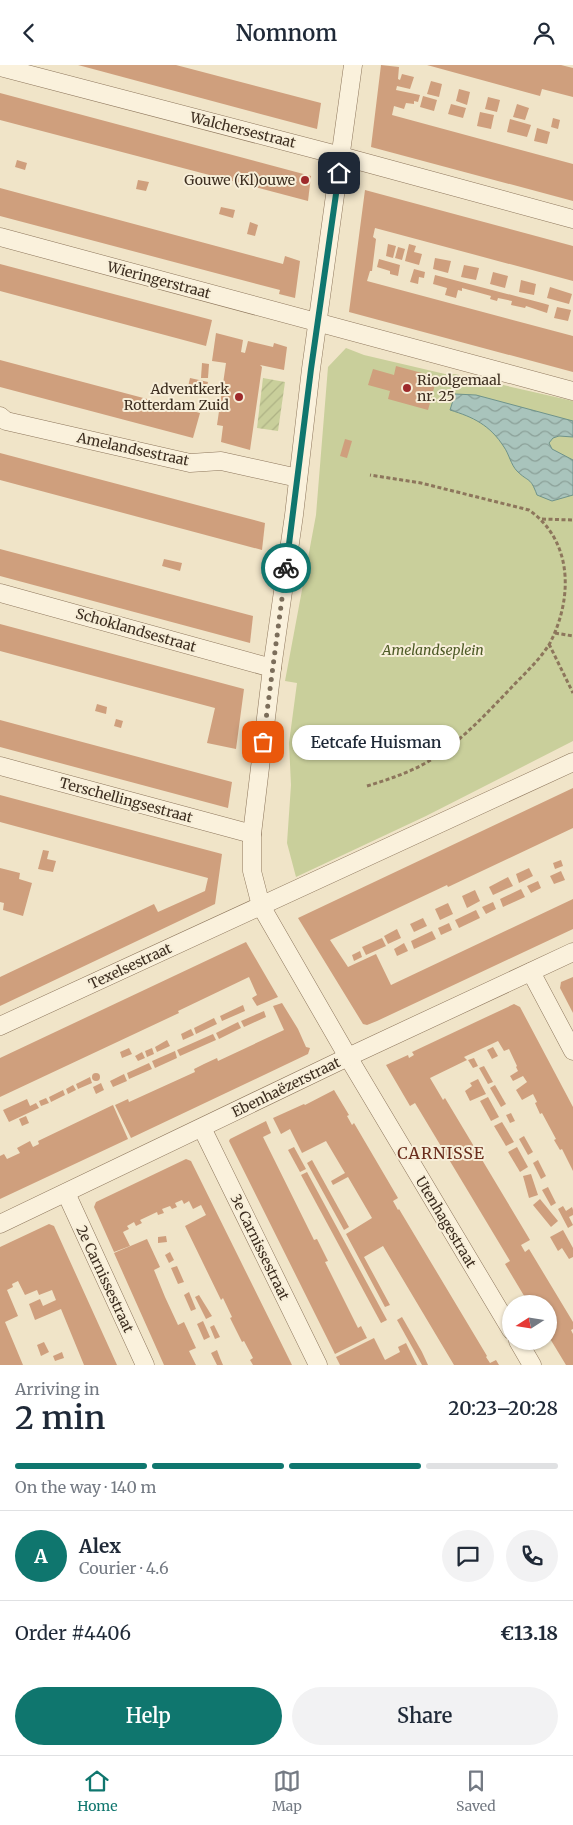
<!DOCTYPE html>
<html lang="en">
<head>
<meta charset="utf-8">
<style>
	:root { --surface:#fff; --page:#f2f2f3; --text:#1f2937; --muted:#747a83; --line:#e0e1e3; --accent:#0f766e }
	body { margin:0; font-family:Merriweather,serif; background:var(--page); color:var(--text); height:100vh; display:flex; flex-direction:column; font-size:19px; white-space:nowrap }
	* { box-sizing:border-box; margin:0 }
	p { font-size:16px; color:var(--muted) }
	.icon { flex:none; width:28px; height:28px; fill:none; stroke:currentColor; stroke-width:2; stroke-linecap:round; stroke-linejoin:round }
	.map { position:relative; height:1300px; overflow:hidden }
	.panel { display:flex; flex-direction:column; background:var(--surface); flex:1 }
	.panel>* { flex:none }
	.needle { width:32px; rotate:258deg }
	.fabs { position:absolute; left:502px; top:1230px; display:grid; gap:10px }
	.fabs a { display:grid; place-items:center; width:55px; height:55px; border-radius:50%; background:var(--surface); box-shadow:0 1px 4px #0004; font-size:25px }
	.pin { position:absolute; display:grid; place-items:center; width:42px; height:42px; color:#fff; margin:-21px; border-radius:10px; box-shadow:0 2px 8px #0006 }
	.courier { position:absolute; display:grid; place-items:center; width:50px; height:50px; margin:-25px; border:4px solid #0f766e; border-radius:50%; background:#fff; color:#222; box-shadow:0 1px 6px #0007 }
	.bubble { position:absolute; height:35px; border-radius:18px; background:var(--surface); box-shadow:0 1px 4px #0004; font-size:16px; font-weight:600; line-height:35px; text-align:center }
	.head em { font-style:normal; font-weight:600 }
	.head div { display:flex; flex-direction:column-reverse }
	.head { display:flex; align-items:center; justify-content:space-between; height:85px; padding:0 15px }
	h1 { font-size:32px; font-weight:600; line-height:38px }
	.bar { display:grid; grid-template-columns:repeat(4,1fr); gap:8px 5px; align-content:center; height:60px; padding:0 15px }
	.bar i { height:6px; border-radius:4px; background:var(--line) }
	.bar .selected { background:var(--accent) }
	.bar p { grid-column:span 4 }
	.line { display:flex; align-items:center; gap:12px; padding:0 15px; border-top:1px solid var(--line) }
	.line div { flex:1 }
	.round { display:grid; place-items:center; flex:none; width:52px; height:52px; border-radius:26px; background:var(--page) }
	.primary-button { display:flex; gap:10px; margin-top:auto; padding:10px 15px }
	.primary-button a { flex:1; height:58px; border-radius:30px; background:var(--accent); color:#fff; font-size:20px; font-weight:600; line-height:58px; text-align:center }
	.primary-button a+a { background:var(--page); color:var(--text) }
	header { display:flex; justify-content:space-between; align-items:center; height:65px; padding:0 15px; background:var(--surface); font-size:22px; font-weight:600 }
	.dock { display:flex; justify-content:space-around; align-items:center; height:70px; border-top:1px solid var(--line); background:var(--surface); font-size:14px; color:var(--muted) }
	.dock a { display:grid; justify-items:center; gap:2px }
	.dock .selected { color:var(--accent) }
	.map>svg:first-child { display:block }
</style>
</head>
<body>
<header><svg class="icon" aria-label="back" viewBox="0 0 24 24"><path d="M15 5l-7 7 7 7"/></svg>Nomnom<svg class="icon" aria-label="person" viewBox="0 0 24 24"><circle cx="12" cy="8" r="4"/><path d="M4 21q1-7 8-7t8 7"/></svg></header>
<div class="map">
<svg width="573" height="1300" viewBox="0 0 573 1300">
	<defs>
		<pattern id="garden-furrows" width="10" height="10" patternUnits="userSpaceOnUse" patternTransform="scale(1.25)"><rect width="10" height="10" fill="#c9cf9b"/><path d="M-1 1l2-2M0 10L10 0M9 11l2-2" fill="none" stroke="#aeb285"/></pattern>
		<pattern id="water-waves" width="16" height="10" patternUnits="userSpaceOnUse" patternTransform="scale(1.25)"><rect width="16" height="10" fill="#a9c4bc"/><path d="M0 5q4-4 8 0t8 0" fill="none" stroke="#8ba098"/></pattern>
	</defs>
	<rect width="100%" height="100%" fill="#f0e4c8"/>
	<path fill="#c9cf9b" d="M346,283L364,290L445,309H455L573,336V676L426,751L296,812L287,778L291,720L289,678L297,618L285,616L316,450L328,302Z"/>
	<path fill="url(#garden-furrows)" d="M263,313L285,317L278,366L257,363Z"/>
	<path fill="url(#water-waves)" stroke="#6f938a" d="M455,329L476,330L573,356V372L559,371L553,373L549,378L552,384L573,395V430L552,436L537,430C530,411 529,418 517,406C511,400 509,389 504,382C490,360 473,352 450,345Z"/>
	<g fill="#cf9f7d">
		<path d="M78,0H176L321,38L317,64Z"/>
		<path d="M381,0L399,2L398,14L400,15L402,9L414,12L410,24L397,21L396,25L420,30L418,37L414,36V39L406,38L404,44L394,41L392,50L573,99V136L371,82Z"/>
		<path d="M427,0H561L573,3V32L542,24L540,31Z"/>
		<path d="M431,16L442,19L439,32L427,29Z"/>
		<path d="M459,24L470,27L467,40L456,36Z"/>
		<path d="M0,28L311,111L308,136L0,55Z"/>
		<path d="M423,31L437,35L434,46L420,42Z"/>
		<path d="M488,32L500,35L497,47L485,44Z"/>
		<path d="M451,39L466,43L463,53L448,49Z"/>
		<path d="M517,39L529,43L525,55L513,52Z"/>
		<path d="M480,47L494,50L491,64L477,61Z"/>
		<path d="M553,53L560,55L558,64L551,62Z"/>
		<path d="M510,54L531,60L527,72L507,67Z"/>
		<path d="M537,63L550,67L547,79L534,76Z"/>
		<path d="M17,95L27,98L25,105L15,102Z"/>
		<path d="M138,115L149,117L146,126L136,124Z"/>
		<path d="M0,123L283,199L285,191L300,196L295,233L279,229L280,225L0,151Z"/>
		<path d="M365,125L573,181V216L375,163L373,172L376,174L372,206H370L367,216L573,271V307L349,247Z"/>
		<path d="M221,142L235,145L233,153L219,149Z"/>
		<path d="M250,157L258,160L255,171L247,169Z"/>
		<path d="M388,179L396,181L393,193L386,191Z"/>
		<path d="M409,179L416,181L414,187L422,189L419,200L405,196Z"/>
		<path d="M398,182L405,184L402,195L395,193Z"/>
		<path d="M435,193L451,196L448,208L433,204Z"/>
		<path d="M379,194L400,200L398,211L390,209V206L377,202Z"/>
		<path d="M0,199L212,255L206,281L0,226Z"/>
		<path d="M464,200L479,203L476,215L461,212Z"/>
		<path d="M414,204L425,207L424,213L419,212L418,219L410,217Z"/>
		<path d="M493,207L508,211L505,223L490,219Z"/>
		<path d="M435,210L542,238L549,240L547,248L526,241L525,243L511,240L512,236L498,233L497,236L490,234L491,231L462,223V226L458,225L456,233L445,230L447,223L433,219Z"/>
		<path d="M521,215L536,219L534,230L519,227Z"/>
		<path d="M550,222L572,229L569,239L547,233Z"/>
		<path d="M557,242L571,245L568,256L554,253Z"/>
		<path d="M216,268L243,275L241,287L245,288L248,276L273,282L274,278L287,282L284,305L260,300L262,302L250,385L221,377L223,361L217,360L226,298L212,296Z"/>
		<path d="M0,295L200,348L193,373L0,322Z"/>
		<path d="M202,298L209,299L208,313H201Z"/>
		<path d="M396,301L437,312L428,345L388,334L390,326L368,320L373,304L394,310Z"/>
		<path d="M190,313L208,317L206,326L188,322Z"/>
		<path d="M345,374L352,376L347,393L340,391Z"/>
		<path d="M0,388L265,458L262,485L0,415Z"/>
		<path d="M0,484L253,551L250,578L0,511Z"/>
		<path d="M164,494L182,498L180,506L162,501Z"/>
		<path d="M0,559L244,624L236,684L207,678L215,643L0,586Z"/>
		<path d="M97,639L107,642L106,649L95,646Z"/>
		<path d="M116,654L123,656L121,663L114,661Z"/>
		<path d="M0,655L232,717L228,743L0,682Z"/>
		<path d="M573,723V763L448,822L447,820L330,875L348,902L376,889L391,920L573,834V864L377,956L367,960L363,959L298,853Z"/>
		<path d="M0,730L222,789L215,839L0,941V912L154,839L158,847L205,826L208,813L0,757Z"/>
		<path d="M43,785L49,786L47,794L56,796L53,807L38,804Z"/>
		<path d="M561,795L563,801L555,804L553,798Z"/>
		<path d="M0,803L20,808L19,814L32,818L23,851L3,845L4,838L0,837Z"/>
		<path d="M529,803L533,811L519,818L516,809Z"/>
		<path d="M561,806L565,815L554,819L550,811Z"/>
		<path d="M508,812L513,821L493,830L489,822Z"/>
		<path d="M538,816L541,823L531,828L527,821Z"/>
		<path d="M521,824L525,832L503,842L500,834Z"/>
		<path d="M475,825L480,836L467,843L462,831Z"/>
		<path d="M493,837L496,844L486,849L482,842Z"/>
		<path d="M448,838L453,849L440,855L435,844Z"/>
		<path d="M476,845L480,853L459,863L455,855Z"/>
		<path d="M423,853L427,861L414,867L410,859Z"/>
		<path d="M449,858L452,865L441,870L438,863Z"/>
		<path d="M397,864L401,873L388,879L384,871Z"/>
		<path d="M432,866L436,874L414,884L411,876Z"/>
		<path d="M382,873L386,881L366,890L362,882Z"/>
		<path d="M246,877L278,932L257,941L252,933L257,930L249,912L178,946L179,948L0,1032V993Z"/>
		<path d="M404,878L408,886L397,891L394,884Z"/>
		<path d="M360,886L362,892L354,896L352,890Z"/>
		<path d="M573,912V948L560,923L561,917Z"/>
		<path d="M282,938L298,964L306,982L310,983L308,989L131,1073L115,1040L128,1034L129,1037L195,1007L194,1004L204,999L217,993L218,996L284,965L273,941Z"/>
		<path d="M514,939L520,942L573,1042V1106L562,1084L560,1085L554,1075L556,1074L542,1048L540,1049L535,1038L537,1037L533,1029L522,1035L516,1025L527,1017L523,1011L513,1016L510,1011L518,1006L516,1002L517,1001L509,984L504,986L498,976L464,992L467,995L430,1013L443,1035L445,1033L530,1175L521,1180L525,1187L529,1184L573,1257V1264L571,1265L573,1269V1300H566L549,1272V1239H529L505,1199L510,1196L415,1038L410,1041L386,1000L408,990L409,993L414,990L412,987Z"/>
		<path d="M243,940L245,946L222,956L220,951Z"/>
		<path d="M264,946L266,952L244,962L241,956Z"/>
		<path d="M214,953L217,959L196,969L194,963Z"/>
		<path d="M238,957L241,963L219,974L216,968Z"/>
		<path d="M191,964L194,970L183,975L181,969Z"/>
		<path d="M213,969L216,975L180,991L177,985Z"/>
		<path d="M167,975L170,981L157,987L155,982Z"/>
		<path d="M493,982L498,991L492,994L487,985Z"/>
		<path d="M129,983L132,989L122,993L120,987Z"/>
		<path d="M152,983L154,989L147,992L145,986Z"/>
		<path d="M175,986L177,993L155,1003L152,996Z"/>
		<path d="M142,987L145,993L138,996L135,991Z"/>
		<path d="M474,993L478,1001L473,1003L468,995Z"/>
		<path d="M149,998L152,1004L129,1014L127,1008Z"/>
		<path d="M484,1001L493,1017L488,1019L479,1003Z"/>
		<circle cx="96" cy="1012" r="4"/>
		<path d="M124,1009L127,1016L113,1022L110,1016Z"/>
		<path d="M90,1012L92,1018L78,1024L76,1019Z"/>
		<path d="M478,1014L486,1029L470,1036L465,1026L472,1021L470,1018Z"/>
		<path d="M101,1018L104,1025L96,1029L93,1022Z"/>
		<path d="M73,1020L76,1025L68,1029L66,1024Z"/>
		<path d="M495,1020L506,1039L501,1042L490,1023Z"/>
		<path d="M63,1025L65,1030L51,1037L49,1032Z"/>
		<path d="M334,1025L349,1050L347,1051L352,1060L354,1058L398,1133L393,1136L398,1145L399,1144L487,1291L486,1292L490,1298L496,1295L499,1300H454L383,1181L364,1192L390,1240L385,1242L346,1169L372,1153L348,1112L333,1120L331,1116L345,1108L326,1076L302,1088L290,1064L281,1069L273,1053L304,1039L305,1040Z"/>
		<path d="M488,1032L499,1052L491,1056L480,1036Z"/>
		<path d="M46,1033L49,1038L41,1041L39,1036Z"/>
		<path d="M27,1034L30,1041L36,1038L39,1043L9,1057L3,1045Z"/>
		<path d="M113,1040L128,1074L0,1134V1091L4,1089L7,1094L20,1088L17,1083L30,1076L33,1082L39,1079L38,1076Z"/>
		<path d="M511,1048L515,1056L510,1058L506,1050Z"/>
		<path d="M26,1051L29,1058L22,1061L19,1054Z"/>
		<path d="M266,1056L271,1068L263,1072L314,1175L317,1174L328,1196L325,1197L358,1263L361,1261L367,1273L335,1289L229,1076L230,1074Z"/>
		<path d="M502,1057L514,1077L506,1081L494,1061Z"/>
		<path d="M524,1071L533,1087L528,1090L519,1074Z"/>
		<path d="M294,1082L306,1104L300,1107L288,1085Z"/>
		<path d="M517,1082L528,1102L520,1107L508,1087Z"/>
		<path d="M186,1094L191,1096L292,1300H253L250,1295L253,1293L244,1276L242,1277L230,1253L232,1252L223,1233L221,1235L185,1161L206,1150L201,1140L193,1144L189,1136L184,1139L182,1135L175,1138L177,1142L172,1144L170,1141L162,1144L164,1148L158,1150L157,1147L140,1155L142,1158L136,1161L134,1157L127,1161L129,1164L123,1167L130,1181L114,1187L94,1142L96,1137Z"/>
		<path d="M312,1095L349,1162L344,1165L307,1098Z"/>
		<path d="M538,1095L546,1111L541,1114L533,1098Z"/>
		<path d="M307,1107L387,1255L381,1258L301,1110Z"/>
		<path d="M531,1109L538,1130L529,1133L523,1111Z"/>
		<path d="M548,1122L556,1138L551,1141L542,1125Z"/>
		<path d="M540,1134L558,1156L551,1162L533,1140Z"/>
		<path d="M563,1141L566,1146L572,1142L573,1145V1150L569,1152L573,1160L568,1163L558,1144Z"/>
		<path d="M49,1159L54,1161L117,1300H84L61,1244L35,1255L29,1239L40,1234L43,1241L56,1235L52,1225L39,1230L37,1225L25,1230L18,1216L12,1219L13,1222L7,1225L18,1251L5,1257L23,1300H0V1182Z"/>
		<path d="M563,1165L573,1183V1192L569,1194L562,1183L558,1186L550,1172Z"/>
		<path d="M166,1171L167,1177L158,1178V1172Z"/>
		<path d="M147,1174L160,1202L154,1205L165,1232L178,1260L184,1257L196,1283L189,1286L196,1300H164L114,1188Z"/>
		<path d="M170,1187L174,1195L169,1198L165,1190Z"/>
		<path d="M177,1201L184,1217L178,1219L171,1203Z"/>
		<path d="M189,1227L196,1244L191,1246L184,1230Z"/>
		<path d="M199,1230L212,1251L206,1254L195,1232Z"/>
		<path d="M402,1252L422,1287L428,1300H422L397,1255Z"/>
		<path d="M203,1256L210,1272L204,1275L197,1259Z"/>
		<path d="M214,1260L220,1272L215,1274L210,1262Z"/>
		<path d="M374,1273L385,1295L400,1287L398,1282L406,1278L417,1300H340L336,1292Z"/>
		<path d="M44,1277L49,1287L41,1291L37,1280Z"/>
		<path d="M217,1285L220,1293L223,1300H217L211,1288Z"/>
		<path d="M62,1287L64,1293L55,1296L53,1291Z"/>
	</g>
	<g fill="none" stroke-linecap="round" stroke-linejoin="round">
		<defs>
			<g id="street">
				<path d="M353,0L311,304L294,450L272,603L252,769V806L261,841L348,992L511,1265"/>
				<path d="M0,2L341,91L573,154"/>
				<path d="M0,172L573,326"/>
				<path d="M0,351L6,356L190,398L221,396L298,413"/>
				<path d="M0,528L272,603"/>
				<path d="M0,701L252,769"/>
				<path d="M531,907L573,986"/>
				<path d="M0,961L573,697"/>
				<path d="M202,1063L318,1300"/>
				<path d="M66,1128L145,1300"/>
				<path d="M0,1159L348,992L573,887"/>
				<path d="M518,1276L532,1300"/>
			</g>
		</defs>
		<use href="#street" stroke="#8d765c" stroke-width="19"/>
		<g stroke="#8d765c" stroke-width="3" stroke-dasharray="4 2.5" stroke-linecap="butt">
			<path d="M542,454L573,455"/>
			<path d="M555,568L573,571"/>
			<path d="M549,579L573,628"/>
			<path d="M367,721C390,714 414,706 434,693C463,674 486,649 510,624C523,610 540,595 550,578C573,533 573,476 529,445L421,418L370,410"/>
		</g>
		<use href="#street" stroke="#faf1dc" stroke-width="18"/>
	</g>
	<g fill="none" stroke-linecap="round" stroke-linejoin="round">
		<path stroke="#7c6e5b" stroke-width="5" stroke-dasharray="0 9" d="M263,677L286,503"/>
		<path stroke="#0f766e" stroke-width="6" d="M286,503L311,304L339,108"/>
	</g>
	<g fill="#9e2a2b" stroke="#f7eed8" stroke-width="2">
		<circle cx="305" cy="115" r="5"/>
		<circle cx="407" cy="323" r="5"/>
		<circle cx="239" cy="332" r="5"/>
	</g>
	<g text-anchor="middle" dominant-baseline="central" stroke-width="4" stroke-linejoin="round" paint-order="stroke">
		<g font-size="14" fill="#3d2e20" stroke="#f7eed8">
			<text transform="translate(243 65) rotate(14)">Walchersestraat</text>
			<text transform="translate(159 215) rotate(15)">Wieringerstraat</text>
			<text transform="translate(133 384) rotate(12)">Amelandsestraat</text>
			<text transform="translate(136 565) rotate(16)">Schoklandsestraat</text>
			<text transform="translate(126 735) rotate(15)">Terschellingsestraat</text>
			<text transform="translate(130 901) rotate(-25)">Texelsestraat</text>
			<text transform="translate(286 1022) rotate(-26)">Ebenhaëzerstraat</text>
			<text transform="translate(446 1157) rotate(59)">Utenhagestraat</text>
			<text transform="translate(260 1182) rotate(64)">3e Carnissestraat</text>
			<text transform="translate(105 1214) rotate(65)">2e Carnissestraat</text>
		</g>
		<g font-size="14" fill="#3d2e20" stroke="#f7eed8" text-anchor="end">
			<text x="295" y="115">Gouwe (Kl)ouwe</text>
			<text x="417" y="315" text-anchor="start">Rioolgemaal<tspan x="417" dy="16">nr. 25</tspan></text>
			<text x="229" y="324">Adventkerk<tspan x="229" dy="16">Rotterdam Zuid</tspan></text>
		</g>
		<g font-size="14" font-style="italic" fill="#4d5a26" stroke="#f7eed8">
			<text x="433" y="585">Amelandseplein</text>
		</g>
		<g font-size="16" letter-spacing="1" fill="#6b2e1e" stroke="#f7eed8">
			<text x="441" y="1088">CARNISSE</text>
		</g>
	</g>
</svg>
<div class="fabs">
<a><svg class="needle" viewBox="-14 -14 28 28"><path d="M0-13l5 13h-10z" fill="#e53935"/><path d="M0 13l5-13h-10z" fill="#747a83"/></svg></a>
</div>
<div class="pin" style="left:263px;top:677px;background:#ea580c"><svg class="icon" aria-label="bag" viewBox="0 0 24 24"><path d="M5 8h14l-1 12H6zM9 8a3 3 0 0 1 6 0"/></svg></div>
<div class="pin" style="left:339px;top:108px;background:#1f2937"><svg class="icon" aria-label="home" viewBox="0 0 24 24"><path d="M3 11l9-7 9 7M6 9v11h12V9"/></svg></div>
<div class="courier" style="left:286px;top:503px"><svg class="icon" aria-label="bike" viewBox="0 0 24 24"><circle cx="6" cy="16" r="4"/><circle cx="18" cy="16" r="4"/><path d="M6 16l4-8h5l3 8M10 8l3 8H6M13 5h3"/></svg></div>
<div class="bubble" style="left:292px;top:660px;width:168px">Eetcafe Huisman</div>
</div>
<section class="panel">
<div class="head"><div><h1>2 min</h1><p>Arriving in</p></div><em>20:23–20:28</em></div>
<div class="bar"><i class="selected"></i><i class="selected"></i><i class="selected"></i><i></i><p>On the way · 140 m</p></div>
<div class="line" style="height:90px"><b class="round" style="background:var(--accent);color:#fff">A</b><div><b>Alex</b><p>Courier · 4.6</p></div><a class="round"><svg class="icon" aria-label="chat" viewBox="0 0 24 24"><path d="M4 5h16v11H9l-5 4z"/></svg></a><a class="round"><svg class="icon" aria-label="phone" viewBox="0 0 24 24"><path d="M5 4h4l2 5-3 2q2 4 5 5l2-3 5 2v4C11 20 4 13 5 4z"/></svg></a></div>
<div class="line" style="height:65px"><div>Order #4406</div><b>€13.18</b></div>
<div class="primary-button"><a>Help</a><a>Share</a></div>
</section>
<nav class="dock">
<a class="selected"><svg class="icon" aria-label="home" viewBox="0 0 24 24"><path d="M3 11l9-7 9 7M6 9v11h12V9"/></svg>Home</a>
<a><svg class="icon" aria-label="map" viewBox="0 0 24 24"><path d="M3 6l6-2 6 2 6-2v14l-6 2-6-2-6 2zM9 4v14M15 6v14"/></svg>Map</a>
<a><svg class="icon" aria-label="saved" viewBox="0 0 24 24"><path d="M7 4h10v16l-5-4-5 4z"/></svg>Saved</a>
</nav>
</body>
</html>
